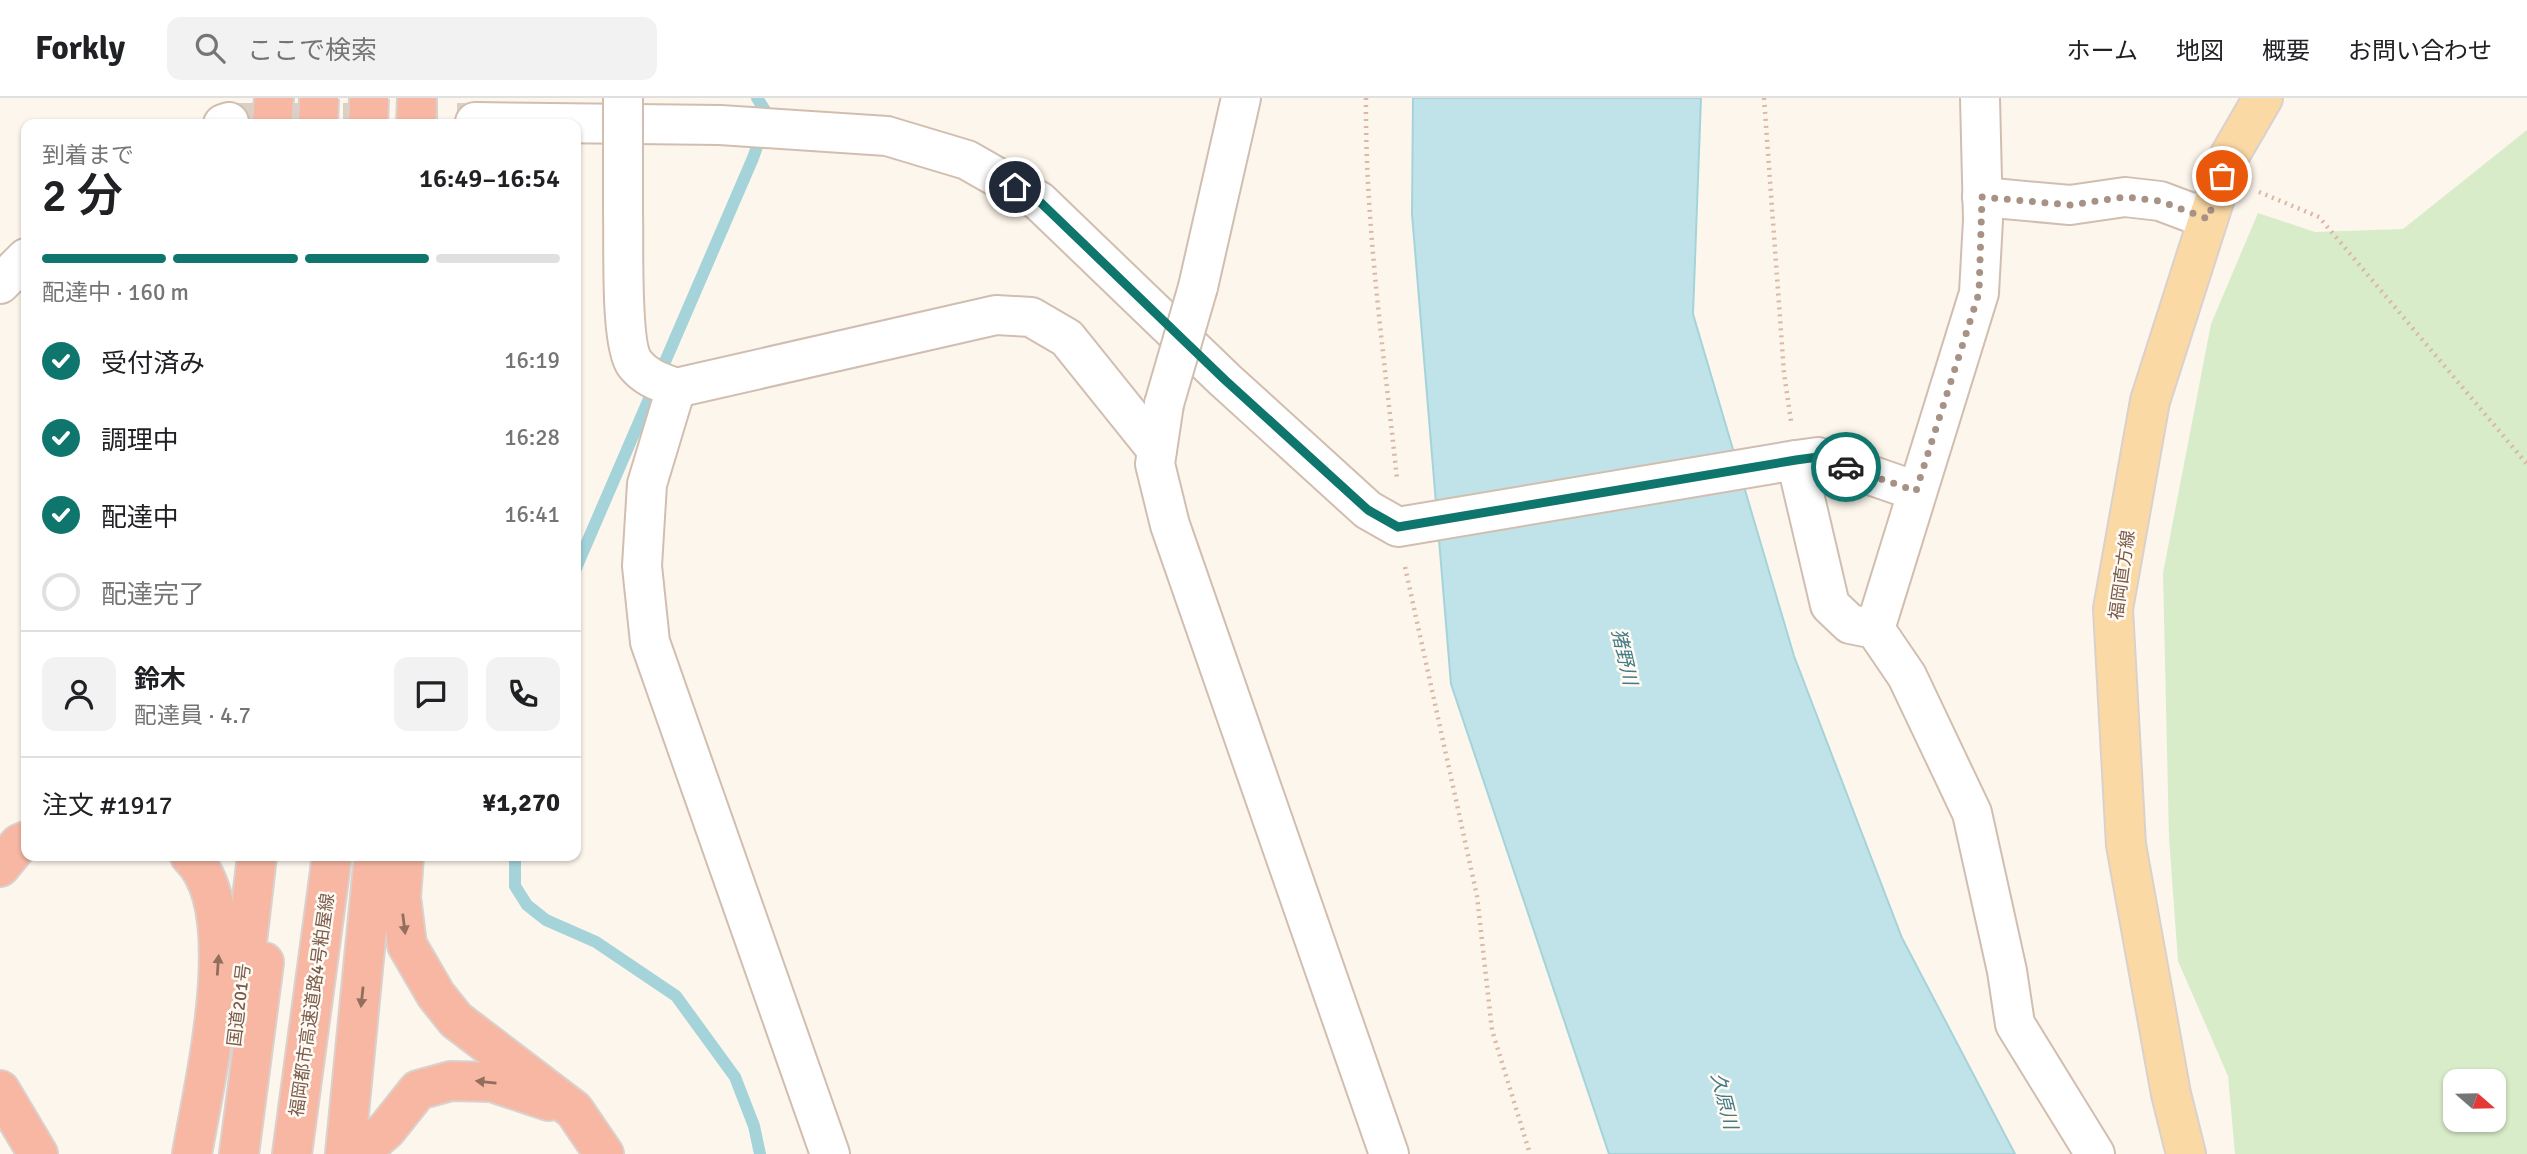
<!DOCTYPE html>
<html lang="ja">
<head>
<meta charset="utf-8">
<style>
	:root { --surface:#fff; --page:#f2f2f2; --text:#202124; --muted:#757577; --line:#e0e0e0; --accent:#0f766e }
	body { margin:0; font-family:Signika,"Noto Sans JP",sans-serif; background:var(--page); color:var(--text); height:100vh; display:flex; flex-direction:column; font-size:26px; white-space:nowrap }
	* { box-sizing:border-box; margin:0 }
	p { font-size:23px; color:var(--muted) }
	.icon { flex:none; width:38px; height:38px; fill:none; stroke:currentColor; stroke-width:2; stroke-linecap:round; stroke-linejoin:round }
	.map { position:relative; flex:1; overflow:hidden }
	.side { position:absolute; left:21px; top:21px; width:560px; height:742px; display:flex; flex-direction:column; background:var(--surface); border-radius:14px; box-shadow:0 2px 5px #0004 }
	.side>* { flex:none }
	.needle { width:46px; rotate:110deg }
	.controls { position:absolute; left:2443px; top:971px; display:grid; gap:14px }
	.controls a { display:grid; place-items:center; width:63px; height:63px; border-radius:14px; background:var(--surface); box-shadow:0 2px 5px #0004; font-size:35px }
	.pin { position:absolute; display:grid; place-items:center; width:60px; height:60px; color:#fff; margin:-30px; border:4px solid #fff; border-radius:50%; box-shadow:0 2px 7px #0007 }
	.courier { position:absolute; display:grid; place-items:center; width:70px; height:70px; margin:-35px; border:5px solid #0f766e; border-radius:50%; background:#fff; color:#222; box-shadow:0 2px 9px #0007 }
	.headline em { font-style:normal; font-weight:600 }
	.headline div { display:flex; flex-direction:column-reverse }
	.headline { display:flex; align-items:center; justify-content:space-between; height:119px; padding:0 21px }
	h1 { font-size:46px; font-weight:600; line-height:52px }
	.bar { display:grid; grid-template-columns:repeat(4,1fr); gap:10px 7px; align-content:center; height:84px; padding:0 21px }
	.bar i { height:9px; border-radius:5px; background:var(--line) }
	.bar .current { background:var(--accent) }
	.bar p { grid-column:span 4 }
	.line { display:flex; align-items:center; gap:18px; padding:0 21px; border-top:2px solid var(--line) }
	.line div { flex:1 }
	.round { display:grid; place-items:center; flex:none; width:74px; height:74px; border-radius:14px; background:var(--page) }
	ol { padding:0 21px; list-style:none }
	li { display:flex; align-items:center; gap:21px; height:77px }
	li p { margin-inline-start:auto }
	li .icon { padding:7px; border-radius:50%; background:var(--accent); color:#fff; stroke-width:4 }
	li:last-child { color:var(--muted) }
	li i { width:38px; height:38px; border:4px solid var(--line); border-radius:50% }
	header { display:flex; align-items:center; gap:42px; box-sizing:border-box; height:98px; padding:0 35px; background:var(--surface); border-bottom:2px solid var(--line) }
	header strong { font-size:33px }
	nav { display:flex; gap:38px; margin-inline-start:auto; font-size:24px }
	.search { width:490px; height:63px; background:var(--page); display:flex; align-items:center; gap:18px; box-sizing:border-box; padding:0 24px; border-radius:14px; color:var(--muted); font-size:26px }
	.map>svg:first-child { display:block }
</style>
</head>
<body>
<header>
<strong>Forkly</strong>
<div class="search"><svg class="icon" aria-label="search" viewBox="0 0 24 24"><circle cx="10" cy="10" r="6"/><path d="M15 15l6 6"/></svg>ここで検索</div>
<nav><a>ホーム</a><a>地図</a><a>概要</a><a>お問い合わせ</a></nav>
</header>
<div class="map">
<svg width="2527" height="1056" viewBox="0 0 2527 1056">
	<rect width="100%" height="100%" fill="#fdf6ec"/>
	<path fill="#d8ecc9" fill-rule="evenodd" d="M2527,32V1056H2235L2228,978L2178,863L2169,740L2163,475L2211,226L2258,115L2315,134L2403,131ZM2455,984H2494V1022H2455Z"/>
	<path fill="#bfe3e8" stroke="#a5d3da" stroke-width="2" d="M1413,0H1701L1693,216L1794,558L1902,840L2015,1056H1609L1451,586L1412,116Z"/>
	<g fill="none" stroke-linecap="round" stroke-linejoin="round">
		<g stroke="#a5d3da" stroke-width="12">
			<path d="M576,470L753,60L768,17L757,0"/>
			<path d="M515,758V788L527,807L546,822L596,844L676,898L735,979L754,1028L760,1056"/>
		</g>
		<path stroke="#dcd0c4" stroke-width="38" stroke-dasharray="38 19" stroke-linecap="butt" d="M229,24H475"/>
		<defs>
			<g id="minor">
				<path d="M475,24L720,27L887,38L967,62L1039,103L1225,282L1368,412L1398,429L1796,362L1830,507L1850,526L1875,531L1907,578L1972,715L2007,873L2015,926L2095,1056"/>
				<path d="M223,26L229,24"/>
				<path d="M1982,99L2070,107L2125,99L2160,103L2208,121"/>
				<path d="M623,114C624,143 620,247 635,266C646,280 660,284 676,290L996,217L1031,219L1067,240L1157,352"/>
				<path d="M0,186L26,160"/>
				<path d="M1198,189L1241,0"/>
				<path d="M676,290L647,386L642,468L650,544L830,1056"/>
				<path d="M1164,306L1155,366L1170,427L1389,1056"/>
				<path d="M1796,362L1818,359L1916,393"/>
				<path d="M1875,531L1979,195L1983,122L1980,0"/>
			</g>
			<path id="major" d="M2186,1056L2171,996L2126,747L2113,511L2150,303L2227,62L2263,0"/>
			<g id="highway">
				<path d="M272,26L274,0"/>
				<path d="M416,26L417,0"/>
				<path d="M190,758C247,812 204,984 192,1056"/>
				<path d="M404,758L401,799L407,847L436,897L456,922L574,1012L604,1056"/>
				<path d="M0,769L19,746L26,743"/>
				<path d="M241,895L257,758"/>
				<path d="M0,992L38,1056"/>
				<path d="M239,1056L264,864"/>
				<path d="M292,1056L332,758"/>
				<path d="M345,1056L374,758"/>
				<path d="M359,1056L387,1031L418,992L451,983L492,984L549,1003"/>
			</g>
		</defs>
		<use href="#minor" stroke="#d1beb0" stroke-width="42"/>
		<use href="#major" stroke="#dad1cd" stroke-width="42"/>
		<use href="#highway" stroke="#dad1cd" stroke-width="42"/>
		<g stroke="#d9b8a5" stroke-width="4.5" stroke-dasharray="2 5" stroke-linecap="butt">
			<path d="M1366,0C1365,127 1384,255 1397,381"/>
			<path d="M1764,0L1784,275L1791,323"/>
			<path d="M2259,94L2319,119L2527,366"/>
			<path d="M1405,469L1477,798L1492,932L1530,1056"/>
		</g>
		<use href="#minor" stroke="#fff" stroke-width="38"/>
		<use href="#major" stroke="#fbd9a5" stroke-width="38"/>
		<use href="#highway" stroke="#f7b7a3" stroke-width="38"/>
		<defs>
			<g id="minor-bridge">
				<path d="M623,0V114"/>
				<path d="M1164,306L1198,189"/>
			</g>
			<g id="highway-bridge">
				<path d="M318,26L319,0"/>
				<path d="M368,26L369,0"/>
			</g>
		</defs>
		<use href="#minor-bridge" stroke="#d1beb0" stroke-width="42" stroke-linecap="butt"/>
		<use href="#highway-bridge" stroke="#dad1cd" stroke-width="42" stroke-linecap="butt"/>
		<use href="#minor-bridge" stroke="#fff" stroke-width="38"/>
		<use href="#highway-bridge" stroke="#f7b7a3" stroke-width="38"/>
	</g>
	<defs><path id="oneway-solid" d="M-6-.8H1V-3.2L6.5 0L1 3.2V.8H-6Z" transform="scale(1.75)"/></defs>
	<g fill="#936e5e">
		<use href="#oneway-solid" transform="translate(404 826) rotate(83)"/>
		<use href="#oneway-solid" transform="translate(218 867) rotate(-86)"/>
		<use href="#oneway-solid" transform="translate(362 899) rotate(96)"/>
		<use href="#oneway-solid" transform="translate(486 984) rotate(-174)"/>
	</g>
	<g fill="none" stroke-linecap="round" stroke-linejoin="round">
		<path stroke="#a89285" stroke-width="7" stroke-dasharray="0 12.6" d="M1846,369L1916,393L1979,195L1982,99L2070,107L2125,99L2160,103L2208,121L2222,78"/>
		<path stroke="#0f766e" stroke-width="9" d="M1015,89L1039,103L1225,282L1368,412L1398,429L1796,362L1818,359L1846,369"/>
	</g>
	<g text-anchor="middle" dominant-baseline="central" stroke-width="5" stroke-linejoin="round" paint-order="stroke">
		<g font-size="18" fill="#7a5c4d" stroke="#fffaf3">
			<text transform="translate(2122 477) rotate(-82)">福岡直方線</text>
			<text transform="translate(239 907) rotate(-83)">国道201号</text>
			<text transform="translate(312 907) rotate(-82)">福岡都市高速道路4号粕屋線</text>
		</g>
		<g font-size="19" font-style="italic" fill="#437c86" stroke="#fffaf3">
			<text transform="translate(1624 559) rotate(77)">猪野川</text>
			<text transform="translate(1724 1003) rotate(76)">久原川</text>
		</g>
	</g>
</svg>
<div class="controls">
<a><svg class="needle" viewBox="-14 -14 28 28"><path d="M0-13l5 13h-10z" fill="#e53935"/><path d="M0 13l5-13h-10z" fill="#757577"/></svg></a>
</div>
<div class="pin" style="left:2222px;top:78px;background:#ea580c"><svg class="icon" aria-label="bag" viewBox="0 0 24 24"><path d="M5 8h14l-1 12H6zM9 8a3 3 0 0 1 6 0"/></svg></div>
<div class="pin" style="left:1015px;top:89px;background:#1f2937"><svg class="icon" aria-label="home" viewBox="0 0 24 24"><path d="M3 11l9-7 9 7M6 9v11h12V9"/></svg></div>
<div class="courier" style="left:1846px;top:369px"><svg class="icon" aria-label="car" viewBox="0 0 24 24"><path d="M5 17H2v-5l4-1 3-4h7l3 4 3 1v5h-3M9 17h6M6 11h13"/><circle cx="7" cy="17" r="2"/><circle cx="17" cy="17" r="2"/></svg></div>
<section class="side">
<div class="headline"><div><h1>2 分</h1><p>到着まで</p></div><em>16:49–16:54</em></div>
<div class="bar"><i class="current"></i><i class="current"></i><i class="current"></i><i></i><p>配達中 · 160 m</p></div>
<ol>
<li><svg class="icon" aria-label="check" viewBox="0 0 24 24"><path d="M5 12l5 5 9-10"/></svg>受付済み<p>16:19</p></li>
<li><svg class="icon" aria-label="check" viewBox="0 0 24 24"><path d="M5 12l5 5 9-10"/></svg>調理中<p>16:28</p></li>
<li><svg class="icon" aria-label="check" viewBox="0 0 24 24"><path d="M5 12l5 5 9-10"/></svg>配達中<p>16:41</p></li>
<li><i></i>配達完了</li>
</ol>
<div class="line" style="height:126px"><a class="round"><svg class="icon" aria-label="person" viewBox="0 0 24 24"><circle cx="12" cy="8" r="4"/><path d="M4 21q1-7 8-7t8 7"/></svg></a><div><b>鈴木</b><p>配達員 · 4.7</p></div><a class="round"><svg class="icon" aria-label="chat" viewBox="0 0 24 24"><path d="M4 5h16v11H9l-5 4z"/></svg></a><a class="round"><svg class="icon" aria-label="phone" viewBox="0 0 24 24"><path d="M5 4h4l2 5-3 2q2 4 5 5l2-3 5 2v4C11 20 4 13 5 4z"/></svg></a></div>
<div class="line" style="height:91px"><div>注文 #1917</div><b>¥1,270</b></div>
</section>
</div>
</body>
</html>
